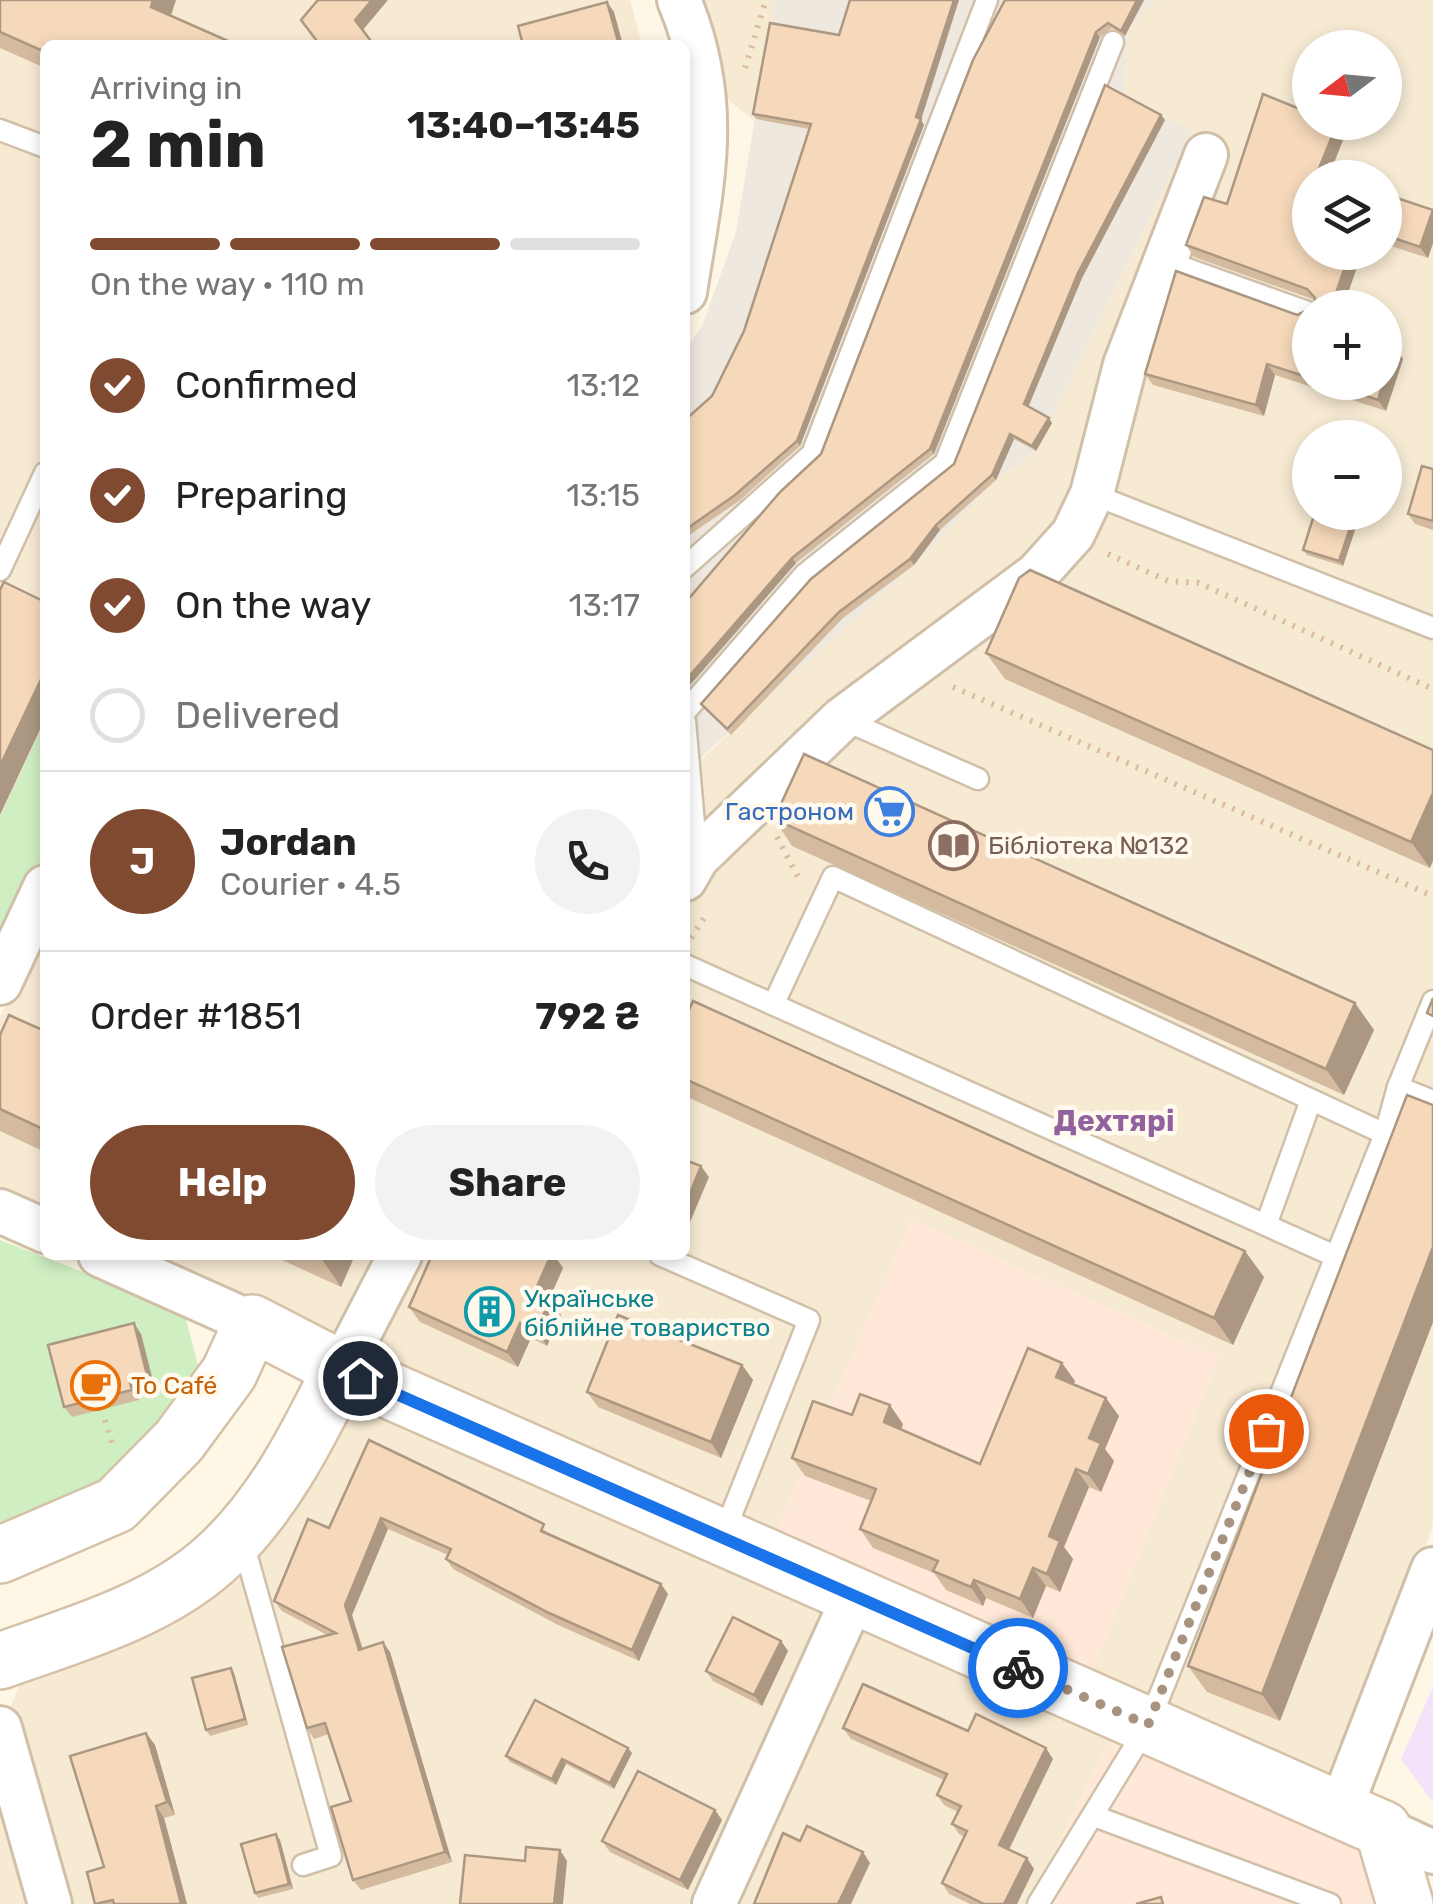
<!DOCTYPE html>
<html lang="en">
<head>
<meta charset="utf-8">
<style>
	:root { --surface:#fff; --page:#f2f2f2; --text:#222; --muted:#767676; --line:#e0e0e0; --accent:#804a30 }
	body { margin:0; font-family:Rubik,sans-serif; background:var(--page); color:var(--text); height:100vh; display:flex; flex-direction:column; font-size:38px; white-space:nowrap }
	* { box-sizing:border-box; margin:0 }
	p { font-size:32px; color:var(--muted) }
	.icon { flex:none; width:55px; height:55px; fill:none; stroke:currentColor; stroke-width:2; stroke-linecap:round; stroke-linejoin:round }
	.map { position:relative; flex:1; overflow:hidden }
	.drawer { position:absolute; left:40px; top:40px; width:650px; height:1220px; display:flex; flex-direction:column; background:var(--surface); border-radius:15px; box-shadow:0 5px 15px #0003 }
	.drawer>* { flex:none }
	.needle { width:65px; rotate:254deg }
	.buttons { position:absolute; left:1292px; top:30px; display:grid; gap:20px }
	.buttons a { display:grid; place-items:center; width:110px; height:110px; border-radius:50%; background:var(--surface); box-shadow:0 5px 15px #0003; font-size:50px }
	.pin { position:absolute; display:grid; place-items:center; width:85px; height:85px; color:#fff; margin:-42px; border:5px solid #fff; border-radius:50%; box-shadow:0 2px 10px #0007 }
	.courier { position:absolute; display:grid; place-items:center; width:100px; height:100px; margin:-50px; border:8px solid #1a73e8; border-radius:50%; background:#fff; color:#222; box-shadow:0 2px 12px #0007 }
	.head em { font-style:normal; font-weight:700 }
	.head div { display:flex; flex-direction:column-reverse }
	.head { display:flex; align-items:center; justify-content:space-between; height:170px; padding:0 50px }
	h1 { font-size:65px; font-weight:700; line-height:75px }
	.bar { display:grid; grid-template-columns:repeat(4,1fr); gap:15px 10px; align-content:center; height:120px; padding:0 50px }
	.bar i { height:12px; border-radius:8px; background:var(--line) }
	.bar .active { background:var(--accent) }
	.bar p { grid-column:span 4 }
	.line { display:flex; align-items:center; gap:25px; padding:0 50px; border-top:2px solid var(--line) }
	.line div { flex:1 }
	.round { display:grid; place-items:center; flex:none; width:105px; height:105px; border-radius:52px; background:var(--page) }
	ol { padding:0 50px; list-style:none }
	li { display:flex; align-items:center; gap:30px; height:110px }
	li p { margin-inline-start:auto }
	li .icon { padding:10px; border-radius:50%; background:var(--accent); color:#fff; stroke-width:4 }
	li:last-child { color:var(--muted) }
	li i { width:55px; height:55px; border:5px solid var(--line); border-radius:50% }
	.primary-button { display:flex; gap:20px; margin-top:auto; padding:20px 50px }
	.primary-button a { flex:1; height:115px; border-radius:60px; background:var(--accent); color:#fff; font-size:40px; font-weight:700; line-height:115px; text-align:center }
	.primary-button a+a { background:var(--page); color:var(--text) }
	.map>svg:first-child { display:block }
</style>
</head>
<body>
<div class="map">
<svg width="1433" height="1904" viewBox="0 0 1433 1904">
	<rect width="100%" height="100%" fill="#fef7e5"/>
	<g fill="#f7ead3" fill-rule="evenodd">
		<path d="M0,0H630L642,45H45V863L0,958Z"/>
		<path d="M700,0H775L754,121L724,96Z"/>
		<path d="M1156,0H1433V1526L1332,1793L1085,1688L1219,1357L911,1220L768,1550L122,1255H685V775L996,480L1036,451L1191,130L1124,98L1128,30ZM1310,48H1385V122H1310ZM1310,178H1385V252H1310ZM1310,308H1385V382H1310ZM1310,438H1385V512H1310Z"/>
		<path d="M45,911V1220L0,1199V1018Z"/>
		<path d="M382,1407L1112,1735L1029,1904H68L11,1706L28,1661L166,1618L356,1412Z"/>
		<path d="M0,1779L35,1904H0Z"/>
	</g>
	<g fill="#ffe8d8">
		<path d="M911,1219L1219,1357L1092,1673L768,1550Z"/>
		<path d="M1112,1735L1367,1850L1391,1904H1029Z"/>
	</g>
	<path fill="#eee8df" d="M775,0H1156L1128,30L1124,98L1192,130L1036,451L996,480L914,565L685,772V351L702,326L736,232Z"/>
	<path fill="#f4e2fb" d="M1433,1687V1802L1401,1759Z"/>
	<g fill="#cfeec2">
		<path d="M45,721V887L22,935L0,925V817Z"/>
		<path d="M0,1240L184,1311L200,1373L114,1480L0,1525Z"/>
	</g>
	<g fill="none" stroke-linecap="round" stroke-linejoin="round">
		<defs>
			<g id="lane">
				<path d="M0,130L45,147"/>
				<path d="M1165,261L1310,313"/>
				<path d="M1092,494L1433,628"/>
				<path d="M685,567L812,454L987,0"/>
				<path d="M0,570L45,473"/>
				<path d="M685,712L805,574L945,463L1113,42"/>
				<path d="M842,719L978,779"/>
				<path d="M685,721L697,858"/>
				<path d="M685,965L1337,1257"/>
				<path d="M1433,1001L1398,1087L1433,1101"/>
				<path d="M774,1003L833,877L1385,1134"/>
				<path d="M1266,1225L1311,1100"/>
				<path d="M660,1255L809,1320L724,1533"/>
				<path d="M242,1539L331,1856L303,1865"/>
				<path d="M1094,1816L1330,1904"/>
				<path d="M1038,1904L1148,1725L1385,1134L1398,1087"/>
			</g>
			<g id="street">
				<path d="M679,0C723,105 702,184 685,292"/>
				<path d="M685,879L697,858L842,719L1037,574L1073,534L1092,494L1125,365L1206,155"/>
				<path d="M0,983L45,887"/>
				<path d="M0,1211L45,1231"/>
				<path d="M100,1255L252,1323"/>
				<path d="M341,1369L400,1255"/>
				<path d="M0,1728L50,1904"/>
				<path d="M1340,1810L1433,1569"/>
				<path d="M1383,1829L1433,1852"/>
				<path d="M714,1904L854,1596"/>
			</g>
			<g id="secondary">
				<path d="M0,1555L116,1505L179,1441L229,1373L252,1323L341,1369L1383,1829L1405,1904"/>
				<path d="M0,1661C72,1635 156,1612 214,1560C271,1510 308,1436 341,1369"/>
			</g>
		</defs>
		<use href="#lane" stroke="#d1c0a9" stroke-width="25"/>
		<use href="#street" stroke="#d1c0a9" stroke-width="48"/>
		<use href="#secondary" stroke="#d5c1a7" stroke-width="60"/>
		<g stroke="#dcbc9d" stroke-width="6" stroke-dasharray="2.5 8" stroke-linecap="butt">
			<path d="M745,68L766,0"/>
			<path d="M1108,554L1168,581L1199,583L1433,689"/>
			<path d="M953,687L1433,896"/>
			<path d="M777,837L799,879"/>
			<path d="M691,938L706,915"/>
			<path d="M105,1420L112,1443"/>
		</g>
		<use href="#lane" stroke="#fff" stroke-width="20"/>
		<use href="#street" stroke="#fff" stroke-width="42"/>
		<use href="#secondary" stroke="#fff" stroke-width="55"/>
	</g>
	<g fill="#d4bba0">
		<path d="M0,0H176L171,16L45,45V68L0,48Z"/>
		<path d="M1144,0L1125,36L1112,28L1100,37L934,454L796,563L685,690V603L821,454L973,60Z"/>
		<path d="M753,114L921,120L924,125L800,446L739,501L685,538V420L712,396L744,331L809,129L756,119Z"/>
		<path d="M1165,120L1082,278L1028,407L1052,423L1036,451L1014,439L996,480L940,530L914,565L843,618L731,735L701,704L954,464Z"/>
		<path d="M1345,135L1329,175L1362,252L1343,308H1314L1315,300L1194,257L1186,245Z"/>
		<path d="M1385,194L1433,210V243L1428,258L1385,244Z"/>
		<path d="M1310,309V382H1385L1395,347L1403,359L1386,411L1275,375L1264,416L1153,385L1145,374Z"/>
		<path d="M1433,469V530L1415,524L1408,514Z"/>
		<path d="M1352,522L1356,527L1343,566L1307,555L1303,550Z"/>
		<path d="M986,653L1433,750L1430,868L1005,679Z"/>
		<path d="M774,819L1355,1003L1374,1030L1344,1095L792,846Z"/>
		<path d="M685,1019L1264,1277L1233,1345L685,1096Z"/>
		<path d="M45,1031V1152L0,1131V1035Z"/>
		<path d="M1433,1105V1322L1280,1721L1207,1692L1188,1666Z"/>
		<path d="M271,1255H355L341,1287Z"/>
		<path d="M432,1255H554L563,1268L549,1300L561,1315L547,1346L531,1338L518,1367L420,1322L409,1307Z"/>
		<path d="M141,1334L154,1385L136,1390L139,1400L72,1417L64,1407Z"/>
		<path d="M1062,1363L1075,1381L1073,1384L1119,1416L1105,1449L1114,1461L1101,1492L1089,1487L1064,1547L1073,1559L1060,1592L1046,1586L1033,1618L986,1598L983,1606L946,1590L934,1573L873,1548L860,1529L871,1501L805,1476L792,1458L852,1415L903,1424L901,1429L980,1464Z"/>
		<path d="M742,1365L753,1380L721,1458L598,1407L587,1392Z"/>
		<path d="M369,1440L668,1594L639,1661L556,1624L453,1569L446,1559L448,1555L388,1529L352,1615L363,1649L390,1652L452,1862L361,1890L353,1880L351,1801L329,1734L314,1739L307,1728L327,1635L282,1611L274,1601L329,1528Z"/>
		<path d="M781,1641L788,1651L762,1706L713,1681L706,1671Z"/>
		<path d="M234,1673L248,1725L210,1736L206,1730Z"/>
		<path d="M843,1728L968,1731L1053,1759L1009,1850L1034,1869L1017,1904H970L949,1894L942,1883L964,1837L959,1834L952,1824L958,1812L944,1805L937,1795L944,1780L851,1739Z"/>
		<path d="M146,1733L155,1745L175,1815L164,1818L187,1904H95L104,1867Z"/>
		<path d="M632,1753L614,1789L566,1764L556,1785L510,1762L506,1756Z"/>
		<path d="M722,1820L688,1890L610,1852L602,1841Z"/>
		<path d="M280,1840L293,1889L258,1898L255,1893Z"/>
	</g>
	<g fill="#ac9882">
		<path d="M153,0H176L166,29L151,7Z"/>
		<path d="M372,0H388L362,31L355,20Z"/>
		<path d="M954,0H959L921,120L924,125L800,446L797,441L916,117Z"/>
		<path d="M1137,0H1144L1125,36L1121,31Z"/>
		<path d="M607,2L614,12L623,45H619Z"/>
		<path d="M1096,32L1100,37L934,454L930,449Z"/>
		<path d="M1161,115L1165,120L1082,278L1027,410L1024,404L1078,273Z"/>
		<path d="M1337,124L1345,135L1328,178L1318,171Z"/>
		<path d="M1433,210V243L1428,258L1420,247Z"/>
		<path d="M1350,252H1362L1343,308H1331Z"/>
		<path d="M1395,347L1403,359L1386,411L1378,400L1383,382H1385V377Z"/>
		<path d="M1267,364L1275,375L1264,416L1256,405Z"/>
		<path d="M1049,418L1052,423L1036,451L1032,446Z"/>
		<path d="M1010,434L1014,439L996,480L992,475Z"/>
		<path d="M1352,522L1356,527L1343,566L1339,561Z"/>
		<path d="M936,525L940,530L914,565L910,559Z"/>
		<path d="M792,558L796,563L685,691V681Z"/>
		<path d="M45,671V719L0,815V766Z"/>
		<path d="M1433,793V861L1430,868L1411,842Z"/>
		<path d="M1355,1003L1374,1030L1344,1095L1326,1069Z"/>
		<path d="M701,1166L709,1177L685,1234V1206Z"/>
		<path d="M1433,1247V1322L1280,1721L1262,1694Z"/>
		<path d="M1245,1251L1264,1277L1233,1345L1214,1318Z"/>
		<path d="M319,1255H355L341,1287Z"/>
		<path d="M551,1255H554L563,1268L545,1308L534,1293Z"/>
		<path d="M550,1300L561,1315L547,1346L536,1331Z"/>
		<path d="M134,1323L141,1334L154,1385L147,1375Z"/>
		<path d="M520,1323L531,1338L518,1367L507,1352Z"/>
		<path d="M1062,1363L1075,1381L1069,1395L1056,1377Z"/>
		<path d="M742,1365L753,1380L721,1458L711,1442Z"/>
		<path d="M129,1380L136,1390L139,1400L132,1390Z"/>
		<path d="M1106,1398L1119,1416L1105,1449L1114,1461L1101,1492L1088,1474L1089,1438Z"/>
		<path d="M890,1405L903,1424L897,1440L884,1422Z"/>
		<path d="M1076,1469L1089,1487L1064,1547L1073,1559L1060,1592L1047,1574L1049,1536Z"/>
		<path d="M381,1518L388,1529L352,1615L366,1661L359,1650L345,1605Z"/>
		<path d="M1033,1568L1046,1586L1033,1618L1020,1599Z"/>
		<path d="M974,1580L986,1598L983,1606L971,1587Z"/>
		<path d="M661,1584L668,1594L639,1661L632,1650Z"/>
		<path d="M781,1641L788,1651L762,1706L754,1695Z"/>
		<path d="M383,1642L390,1652L452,1862L445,1852Z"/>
		<path d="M231,1668L234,1673L248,1725L245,1719Z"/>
		<path d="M146,1733L155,1745L175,1815L167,1802Z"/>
		<path d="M628,1748L632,1753L614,1789L610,1783Z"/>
		<path d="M1046,1748L1053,1759L1006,1855L999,1845Z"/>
		<path d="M562,1759L566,1764L556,1785L552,1779Z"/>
		<path d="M156,1806L164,1818L187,1904H181Z"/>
		<path d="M715,1810L722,1820L688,1890L680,1880Z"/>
		<path d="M276,1834L280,1840L293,1889L289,1884Z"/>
		<path d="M560,1850L567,1861L563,1904H554Z"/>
		<path d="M863,1852L870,1863L851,1904H838Z"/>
		<path d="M1027,1858L1034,1869L1017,1904H1004Z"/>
	</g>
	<g fill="#f6d9ba" stroke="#ac9882" stroke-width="2.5">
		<path d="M0,0H153L151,7L237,45H45V52L0,32Z"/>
		<path d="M318,0H372L355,20L374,45H320L301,20Z"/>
		<path d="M850,0H954L916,117L921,119L797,441L735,495L685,530V420L712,396L744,331L811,124L753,114L770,23L839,35Z"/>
		<path d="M1005,0H1137L1121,31L1108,23L1096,32L930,449L792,558L685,681V603L780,492L821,454L973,60Z"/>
		<path d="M607,2L619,45H523L518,26Z"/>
		<path d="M1105,85L1161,115L1078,273L1024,404L1049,418L1032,446L1010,434L992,475L936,525L910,559L839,612L727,729L701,704L811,579L954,464Z"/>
		<path d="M1263,94L1310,113V122L1337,124L1318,171L1338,178H1310V252H1350L1331,308H1314L1315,298L1307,289L1186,245L1204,197L1227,204Z"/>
		<path d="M1385,194L1433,210L1420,247L1385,235Z"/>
		<path d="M1176,271L1297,315L1310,309V378L1267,364L1256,405L1145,374Z"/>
		<path d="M1385,344L1395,347L1385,377Z"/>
		<path d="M1324,382H1383L1378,400Z"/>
		<path d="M1422,466L1433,469V521L1408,514Z"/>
		<path d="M1315,512H1323L1352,522L1339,561L1303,550Z"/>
		<path d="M1030,570L1433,750V793L1411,842L986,653L1019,578Z"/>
		<path d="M4,582L45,602V671L0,766V590Z"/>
		<path d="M804,754L1355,1003L1326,1069L774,819Z"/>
		<path d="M1433,998V1016L1427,1013Z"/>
		<path d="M693,1001L1245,1251L1214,1318L685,1079V1019Z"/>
		<path d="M9,1015L45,1031V1130L0,1109V1035Z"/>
		<path d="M1407,1095L1433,1105V1247L1262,1694L1188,1666Z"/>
		<path d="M685,1160L701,1166L685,1206Z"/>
		<path d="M432,1255H551L534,1293L550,1300L536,1331L520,1323L507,1352L409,1307Z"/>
		<path d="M618,1315L742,1365L711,1442L587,1392Z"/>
		<path d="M134,1323L147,1375L129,1380L132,1390L64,1407L48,1345Z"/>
		<path d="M1028,1348L1062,1363L1056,1377L1106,1398L1089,1438L1101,1443L1088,1474L1076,1469L1049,1536L1060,1541L1047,1574L1033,1568L1020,1599L974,1580L971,1587L933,1571L938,1561L860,1529L876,1489L792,1458L813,1401L852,1415L860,1394L890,1405L884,1422L980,1464Z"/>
		<path d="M369,1440L544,1524L541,1531L661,1584L632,1650L549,1613L446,1559L451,1549L381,1518L345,1605L359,1650L383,1642L445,1852L353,1880L331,1807L351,1801L325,1723L307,1728L282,1647L336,1633L274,1601L308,1519L329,1528Z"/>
		<path d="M733,1617L781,1641L754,1695L706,1671Z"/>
		<path d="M231,1668L245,1719L206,1730L192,1678Z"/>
		<path d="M863,1684L968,1731L976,1714L1046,1748L999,1845L1027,1858L1004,1904H984L942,1883L967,1831L952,1824L961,1806L937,1795L947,1774L843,1728Z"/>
		<path d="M535,1700L628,1748L610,1783L562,1759L552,1779L506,1756Z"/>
		<path d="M146,1733L167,1802L156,1806L181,1904H114L113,1900L95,1904L87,1872L104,1867L70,1756Z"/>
		<path d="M638,1771L715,1810L680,1880L602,1841Z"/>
		<path d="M807,1826L863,1852L838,1904H754L783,1833L800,1841Z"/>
		<path d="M276,1834L289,1884L255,1893L241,1844Z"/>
		<path d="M526,1847L560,1850L554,1904H460L465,1855L525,1861Z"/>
		<path d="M1161,1897L1163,1904H1136Z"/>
	</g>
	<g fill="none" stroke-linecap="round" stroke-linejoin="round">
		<path stroke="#a8947e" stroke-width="10" stroke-dasharray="0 18" d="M1018,1668L1148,1725L1266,1431"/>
		<path stroke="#1a73e8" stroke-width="12" d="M360,1378L1018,1668"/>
	</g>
	<defs>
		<symbol id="supermarket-ring" viewBox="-11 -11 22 22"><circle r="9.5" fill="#fffaed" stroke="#3f7fe0" stroke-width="1.5"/><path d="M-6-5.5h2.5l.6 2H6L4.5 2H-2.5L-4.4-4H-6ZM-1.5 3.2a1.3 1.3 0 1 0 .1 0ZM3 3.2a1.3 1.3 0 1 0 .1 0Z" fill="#3f7fe0"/></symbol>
		<symbol id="library-ring" viewBox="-11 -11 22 22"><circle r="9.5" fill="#fffaed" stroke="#8d6e63" stroke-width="1.5"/><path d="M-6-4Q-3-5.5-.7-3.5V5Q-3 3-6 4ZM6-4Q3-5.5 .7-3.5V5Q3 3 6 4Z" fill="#8d6e63"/></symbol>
		<symbol id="building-ring" viewBox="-11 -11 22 22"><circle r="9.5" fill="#fffaed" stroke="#0f9aa8" stroke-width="1.5"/><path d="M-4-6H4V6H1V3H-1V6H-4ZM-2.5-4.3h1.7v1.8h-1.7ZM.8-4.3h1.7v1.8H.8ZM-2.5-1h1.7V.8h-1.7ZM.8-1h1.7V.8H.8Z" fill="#0f9aa8"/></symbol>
		<symbol id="cafe-ring" viewBox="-11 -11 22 22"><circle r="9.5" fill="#fffaed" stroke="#e8710a" stroke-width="1.5"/><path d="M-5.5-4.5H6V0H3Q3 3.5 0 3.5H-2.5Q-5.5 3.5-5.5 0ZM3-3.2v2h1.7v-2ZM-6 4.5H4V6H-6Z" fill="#e8710a"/></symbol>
	</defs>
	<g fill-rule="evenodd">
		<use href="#supermarket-ring" x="862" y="784" width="55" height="55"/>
		<use href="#library-ring" x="926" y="818" width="55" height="55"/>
		<use href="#building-ring" x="462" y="1284" width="55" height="55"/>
		<use href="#cafe-ring" x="68" y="1358" width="55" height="55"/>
	</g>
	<g text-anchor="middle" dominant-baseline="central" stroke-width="9" stroke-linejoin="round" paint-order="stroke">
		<g font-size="25" fill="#366cbe" stroke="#fffaed" text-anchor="end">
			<text x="854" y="811">Гастроном</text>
		</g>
		<g font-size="25" fill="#785e54" stroke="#fffaed" text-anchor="start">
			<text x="988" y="845">Бібліотека №132</text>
		</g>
		<g font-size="25" fill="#0d838f" stroke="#fffaed" text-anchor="start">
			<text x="524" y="1298">Українське<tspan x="524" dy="29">біблійне товариство</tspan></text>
		</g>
		<g font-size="25" fill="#c56008" stroke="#fffaed" text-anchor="start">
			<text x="131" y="1385">To Café</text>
		</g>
		<g font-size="30" font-weight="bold" fill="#91629e" stroke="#fffaed">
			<text x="1114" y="1121">Дехтярі</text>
		</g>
	</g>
</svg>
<div class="buttons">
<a><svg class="needle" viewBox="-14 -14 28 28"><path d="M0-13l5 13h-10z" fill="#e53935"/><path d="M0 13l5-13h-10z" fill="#767676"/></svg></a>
<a><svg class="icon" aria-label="layers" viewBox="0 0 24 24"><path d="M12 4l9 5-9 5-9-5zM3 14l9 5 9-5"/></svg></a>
<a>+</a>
<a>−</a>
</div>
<div class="pin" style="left:1266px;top:1431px;background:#ea580c"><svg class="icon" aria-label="bag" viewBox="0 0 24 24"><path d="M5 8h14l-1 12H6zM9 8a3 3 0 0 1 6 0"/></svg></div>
<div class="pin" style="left:360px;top:1378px;background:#1f2937"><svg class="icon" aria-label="home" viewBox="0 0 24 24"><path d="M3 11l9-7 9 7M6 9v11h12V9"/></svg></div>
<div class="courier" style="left:1018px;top:1668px"><svg class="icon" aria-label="bike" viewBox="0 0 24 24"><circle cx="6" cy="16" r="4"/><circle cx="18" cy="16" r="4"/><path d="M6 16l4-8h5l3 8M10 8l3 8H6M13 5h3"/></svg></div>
<section class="drawer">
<div class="head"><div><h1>2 min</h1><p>Arriving in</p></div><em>13:40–13:45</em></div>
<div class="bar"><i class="active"></i><i class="active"></i><i class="active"></i><i></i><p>On the way · 110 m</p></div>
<ol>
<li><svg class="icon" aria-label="check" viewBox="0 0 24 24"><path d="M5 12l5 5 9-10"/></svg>Confirmed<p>13:12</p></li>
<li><svg class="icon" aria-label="check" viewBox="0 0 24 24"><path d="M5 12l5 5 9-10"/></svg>Preparing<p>13:15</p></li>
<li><svg class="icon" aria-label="check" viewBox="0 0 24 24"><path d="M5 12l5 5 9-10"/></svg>On the way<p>13:17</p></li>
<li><i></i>Delivered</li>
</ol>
<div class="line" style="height:180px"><b class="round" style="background:var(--accent);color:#fff">J</b><div><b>Jordan</b><p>Courier · 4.5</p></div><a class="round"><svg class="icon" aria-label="phone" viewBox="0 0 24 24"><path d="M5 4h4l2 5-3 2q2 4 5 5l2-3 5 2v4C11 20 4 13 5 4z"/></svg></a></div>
<div class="line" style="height:130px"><div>Order #1851</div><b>792 ₴</b></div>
<div class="primary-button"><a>Help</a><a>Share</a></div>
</section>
</div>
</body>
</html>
